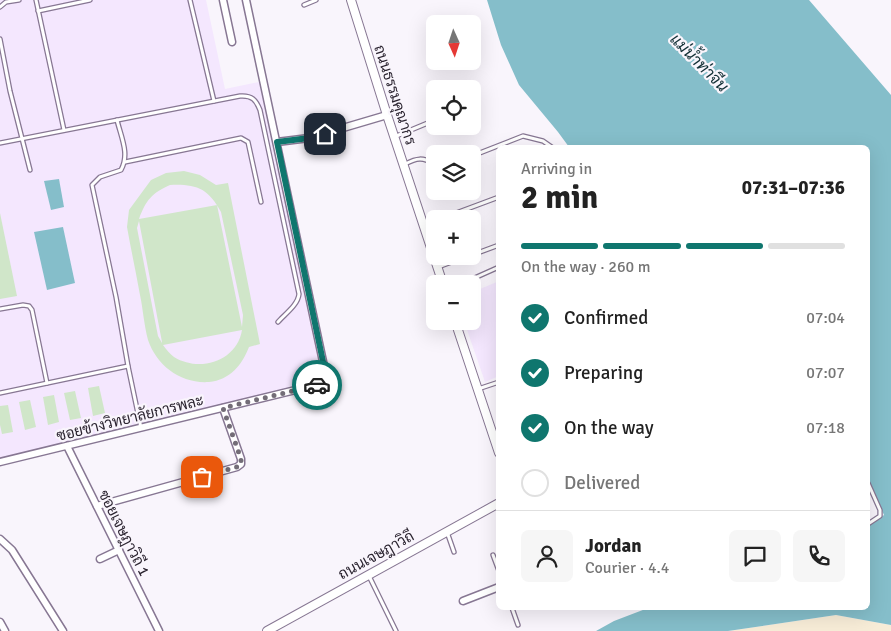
<!DOCTYPE html>
<html lang="en">
<head>
<meta charset="utf-8">
<style>
	:root { --surface:#fff; --page:#f6f6f6; --text:#222; --muted:#767676; --line:#e0e0e0; --accent:#0f766e }
	body { margin:0; font-family:Signika,Sarabun,sans-serif; background:var(--page); color:var(--text); height:100vh; display:flex; flex-direction:column; font-size:19px; white-space:nowrap }
	* { box-sizing:border-box; margin:0 }
	p { font-size:16px; color:var(--muted) }
	.icon { flex:none; width:28px; height:28px; fill:none; stroke:currentColor; stroke-width:2; stroke-linecap:round; stroke-linejoin:round }
	.map { position:relative; flex:1; overflow:hidden }
	.details { position:absolute; left:496px; top:145px; width:374px; height:465px; display:flex; flex-direction:column; background:var(--surface); border-radius:8px; box-shadow:0 5px 20px #0002 }
	.details>* { flex:none }
	.needle { width:32px; rotate:177deg }
	.controls { position:absolute; left:426px; top:15px; display:grid; gap:10px }
	.controls a { display:grid; place-items:center; width:55px; height:55px; border-radius:8px; background:var(--surface); box-shadow:0 5px 20px #0002; font-size:25px }
	.pin { position:absolute; display:grid; place-items:center; width:42px; height:42px; color:#fff; margin:-21px; border-radius:10px; box-shadow:0 2px 8px #0006 }
	.courier { position:absolute; display:grid; place-items:center; width:50px; height:50px; margin:-25px; border:4px solid #0f766e; border-radius:50%; background:#fff; color:#222; box-shadow:0 1px 6px #0007 }
	.overview em { font-style:normal; font-weight:800 }
	.overview div { display:flex; flex-direction:column-reverse }
	.overview { display:flex; align-items:center; justify-content:space-between; height:85px; padding:0 25px }
	h1 { font-size:32px; font-weight:800; line-height:38px }
	.bar { display:grid; grid-template-columns:repeat(4,1fr); gap:8px 5px; align-content:center; height:60px; padding:0 25px }
	.bar i { height:6px; border-radius:4px; background:var(--line) }
	.bar .selected { background:var(--accent) }
	.bar p { grid-column:span 4 }
	.line { display:flex; align-items:center; gap:12px; padding:0 25px; border-top:1px solid var(--line) }
	.line div { flex:1 }
	.round { display:grid; place-items:center; flex:none; width:52px; height:52px; border-radius:8px; background:var(--page) }
	ol { padding:0 25px; list-style:none }
	li { display:flex; align-items:center; gap:15px; height:55px }
	li p { margin-inline-start:auto }
	li .icon { padding:5px; border-radius:50%; background:var(--accent); color:#fff; stroke-width:4 }
	li:last-child { color:var(--muted) }
	li i { width:28px; height:28px; border:2px solid var(--line); border-radius:50% }
	.map>svg:first-child { display:block }
</style>
</head>
<body>
<div class="map">
<svg width="891" height="631" viewBox="0 0 891 631">
	<rect width="100%" height="100%" fill="#f9f5fc"/>
	<path fill="#f7ecd7" d="M836,615L891,625V631H728Z"/>
	<g fill="#f4e7fe">
		<path d="M0,0H206L225,89L259,82L321,375L319,380L316,382L0,458Z"/>
		<path d="M499,281V376L485,382L464,321H472L473,292Z"/>
	</g>
	<g fill="#d0e6c9" fill-rule="evenodd">
		<path d="M184,171L200,175L216,185L228,183L260,344L249,347C242,365 230,380 209,382C181,384 157,366 148,340C144,325 143,309 140,295C136,272 131,250 127,227L129,210L151,180L166,173ZM170,185C196,184 208,188 221,212L243,315L242,327L217,205L139,219C146,200 152,193 170,185ZM139,221L162,342V343L158,336L137,228ZM242,330C237,361 200,373 174,357C170,354 166,349 163,345Z"/>
		<path d="M0,213L17,296L0,299Z"/>
		<path d="M99,386L105,413L93,416L88,388Z"/>
		<path d="M75,391L81,418L70,420L64,393Z"/>
		<path d="M54,395L59,422L48,425L43,397Z"/>
		<path d="M30,400L36,427L25,430L19,402Z"/>
		<path d="M8,405L13,432L2,434L0,425V406Z"/>
	</g>
	<g fill="#85beca">
		<path d="M487,0H809L891,95V625L836,615L728,631H596L614,621L648,608H868V526L884,515L868,480V148L569,147L558,132L519,85L501,45Z"/>
		<path d="M59,179L64,207L51,210L44,181Z"/>
		<path d="M63,227L75,283L47,290L34,232Z"/>
	</g>
	<g fill="none" stroke-linecap="round" stroke-linejoin="round">
		<defs>
			<g id="service">
				<path d="M36,0L64,130"/>
				<path d="M190,0L214,101"/>
				<path d="M304,5L316,0"/>
				<path d="M0,7L6,2L19,0"/>
				<path d="M38,11L90,0"/>
				<path d="M0,39L10,91L30,170"/>
				<path d="M117,120C121,137 130,154 121,170L100,177L92,185L116,297L128,366L141,428"/>
				<path d="M394,137L435,120"/>
				<path d="M0,143L240,96C252,95 256,100 260,110L299,294C298,305 285,314 278,322"/>
				<path d="M472,156L523,136L543,141L553,148"/>
				<path d="M125,162L241,138L248,142L261,202"/>
				<path d="M405,164C417,158 422,157 435,164"/>
				<path d="M440,219L499,197"/>
				<path d="M424,224L435,220"/>
				<path d="M472,255L499,245"/>
				<path d="M438,267L468,256"/>
				<path d="M461,284L499,267"/>
				<path d="M0,309L23,305L29,306L32,310L47,383"/>
				<path d="M478,389L499,382"/>
				<path d="M0,393L128,366"/>
				<path d="M868,483L880,510V516L868,524"/>
				<path d="M447,532L454,552"/>
				<path d="M493,555L499,571"/>
				<path d="M369,576L396,631"/>
				<path d="M512,608L518,625"/>
			</g>
			<g id="minor">
				<path d="M223,0L232,42"/>
				<path d="M277,142L309,138L387,115"/>
				<path d="M67,446L159,631"/>
				<path d="M0,462L316,385L324,380L325,371L246,0"/>
				<path d="M97,506L237,467L241,464V459L223,408"/>
				<path d="M0,539L12,550L63,631"/>
				<path d="M100,559L119,550"/>
				<path d="M463,601L499,587"/>
				<path d="M0,622L5,631"/>
			</g>
			<g id="tertiary">
				<path d="M351,0L387,115L443,284"/>
				<path d="M455,321L499,453"/>
				<path d="M267,631L499,503"/>
			</g>
		</defs>
		<use href="#service" stroke="#877793" stroke-width="5.5"/>
		<use href="#minor" stroke="#877793" stroke-width="9"/>
		<use href="#tertiary" stroke="#877793" stroke-width="10"/>
		<use href="#service" stroke="#fff" stroke-width="3"/>
		<use href="#minor" stroke="#fff" stroke-width="6"/>
		<use href="#tertiary" stroke="#fff" stroke-width="8"/>
	</g>
	<g fill="none" stroke-linecap="round" stroke-linejoin="round">
		<path stroke="#736d77" stroke-width="5" stroke-dasharray="0 9" d="M202,477L237,467L241,464V459L223,408L317,385"/>
		<path stroke="#0f766e" stroke-width="6" d="M317,385L324,380L325,371L277,142L309,138L325,134"/>
	</g>
	<g text-anchor="middle" dominant-baseline="central" stroke-width="4.5" stroke-linejoin="round" paint-order="stroke">
		<g font-size="15" fill="#2b2430" stroke="#f9f5fc">
			<text transform="translate(395 95) rotate(72)">ถนนธรรมคุณากร</text>
			<text transform="translate(130 418) rotate(-14)">ซอยข้างวิทยาลัยการพละ</text>
			<text transform="translate(124 533) rotate(63)">ซอยเจษฎาวิถี 1</text>
			<text transform="translate(376 555) rotate(-29)">ถนนเจษฎาวิถี</text>
		</g>
		<g font-size="16" font-style="italic" fill="#122f35" stroke="#f9f5fc">
			<text transform="translate(699 63) rotate(45)">แม่น้ำท่าจีน</text>
		</g>
	</g>
</svg>
<div class="controls">
<a><svg class="needle" viewBox="-14 -14 28 28"><path d="M0-13l5 13h-10z" fill="#e53935"/><path d="M0 13l5-13h-10z" fill="#767676"/></svg></a>
<a><svg class="icon" aria-label="locate" viewBox="0 0 24 24"><circle cx="12" cy="12" r="6"/><path d="M12 2v4M12 18v4M2 12h4M18 12h4"/></svg></a>
<a><svg class="icon" aria-label="layers" viewBox="0 0 24 24"><path d="M12 4l9 5-9 5-9-5zM3 14l9 5 9-5"/></svg></a>
<a>+</a>
<a>−</a>
</div>
<div class="pin" style="left:202px;top:477px;background:#ea580c"><svg class="icon" aria-label="bag" viewBox="0 0 24 24"><path d="M5 8h14l-1 12H6zM9 8a3 3 0 0 1 6 0"/></svg></div>
<div class="pin" style="left:325px;top:134px;background:#1f2937"><svg class="icon" aria-label="home" viewBox="0 0 24 24"><path d="M3 11l9-7 9 7M6 9v11h12V9"/></svg></div>
<div class="courier" style="left:317px;top:385px"><svg class="icon" aria-label="car" viewBox="0 0 24 24"><path d="M5 17H2v-5l4-1 3-4h7l3 4 3 1v5h-3M9 17h6M6 11h13"/><circle cx="7" cy="17" r="2"/><circle cx="17" cy="17" r="2"/></svg></div>
<section class="details">
<div class="overview"><div><h1>2 min</h1><p>Arriving in</p></div><em>07:31–07:36</em></div>
<div class="bar"><i class="selected"></i><i class="selected"></i><i class="selected"></i><i></i><p>On the way · 260 m</p></div>
<ol>
<li><svg class="icon" aria-label="check" viewBox="0 0 24 24"><path d="M5 12l5 5 9-10"/></svg>Confirmed<p>07:04</p></li>
<li><svg class="icon" aria-label="check" viewBox="0 0 24 24"><path d="M5 12l5 5 9-10"/></svg>Preparing<p>07:07</p></li>
<li><svg class="icon" aria-label="check" viewBox="0 0 24 24"><path d="M5 12l5 5 9-10"/></svg>On the way<p>07:18</p></li>
<li><i></i>Delivered</li>
</ol>
<div class="line" style="height:90px"><a class="round"><svg class="icon" aria-label="person" viewBox="0 0 24 24"><circle cx="12" cy="8" r="4"/><path d="M4 21q1-7 8-7t8 7"/></svg></a><div><b>Jordan</b><p>Courier · 4.4</p></div><a class="round"><svg class="icon" aria-label="chat" viewBox="0 0 24 24"><path d="M4 5h16v11H9l-5 4z"/></svg></a><a class="round"><svg class="icon" aria-label="phone" viewBox="0 0 24 24"><path d="M5 4h4l2 5-3 2q2 4 5 5l2-3 5 2v4C11 20 4 13 5 4z"/></svg></a></div>
</section>
</div>
</body>
</html>
